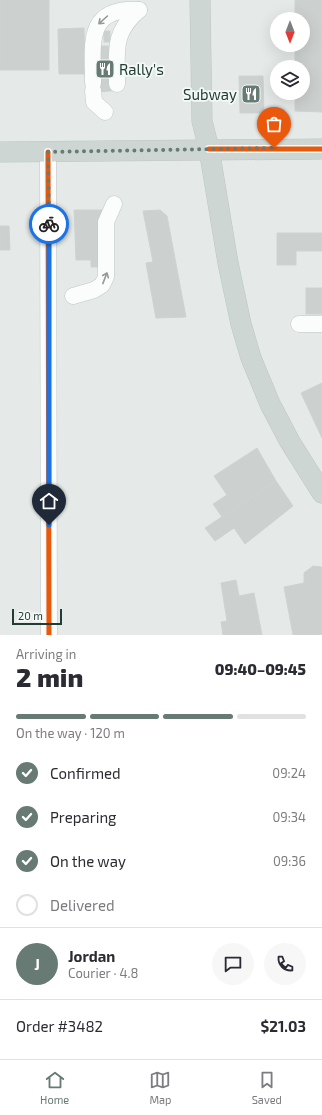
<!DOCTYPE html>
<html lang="en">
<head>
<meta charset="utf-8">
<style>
	:root { --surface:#fff; --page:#f7f7f7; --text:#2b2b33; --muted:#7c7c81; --line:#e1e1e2; --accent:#677a74 }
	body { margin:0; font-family:"Exo 2",sans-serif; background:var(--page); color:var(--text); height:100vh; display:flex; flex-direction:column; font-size:15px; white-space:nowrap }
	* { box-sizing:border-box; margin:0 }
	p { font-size:13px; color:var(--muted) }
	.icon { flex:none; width:22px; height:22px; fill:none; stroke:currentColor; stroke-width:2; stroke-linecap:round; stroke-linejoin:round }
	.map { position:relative; height:635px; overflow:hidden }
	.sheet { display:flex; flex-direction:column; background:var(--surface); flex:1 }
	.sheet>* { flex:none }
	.needle { width:26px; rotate:180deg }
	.fabs { position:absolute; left:270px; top:12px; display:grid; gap:8px }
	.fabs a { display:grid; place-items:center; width:40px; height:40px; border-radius:50%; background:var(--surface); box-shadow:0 4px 16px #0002; font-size:20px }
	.scale { position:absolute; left:12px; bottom:10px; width:50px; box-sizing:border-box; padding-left:4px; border:2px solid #233d36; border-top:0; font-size:11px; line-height:14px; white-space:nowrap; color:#233d36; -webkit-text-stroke:3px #f3f9f6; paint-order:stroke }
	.pin { position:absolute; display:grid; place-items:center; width:34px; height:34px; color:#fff; margin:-41px -17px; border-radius:50% 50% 50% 0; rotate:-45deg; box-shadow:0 0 4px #0007 }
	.pin .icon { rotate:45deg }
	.courier { position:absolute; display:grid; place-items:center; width:40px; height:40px; margin:-20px; border:3px solid #1a73e8; border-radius:50%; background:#fff; color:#222; box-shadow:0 1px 5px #0007 }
	.summary em { font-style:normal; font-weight:800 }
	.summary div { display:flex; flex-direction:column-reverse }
	.summary { display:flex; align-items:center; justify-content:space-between; height:68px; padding:0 16px }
	h1 { font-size:26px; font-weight:800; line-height:30px }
	.bar { display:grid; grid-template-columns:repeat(4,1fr); gap:6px 4px; align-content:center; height:48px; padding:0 16px }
	.bar i { height:5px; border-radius:3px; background:var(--line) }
	.bar .selected { background:var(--accent) }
	.bar p { grid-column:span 4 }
	.line { display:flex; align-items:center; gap:10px; padding:0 16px; border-top:1px solid var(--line) }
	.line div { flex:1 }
	.round { display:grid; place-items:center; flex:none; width:42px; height:42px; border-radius:21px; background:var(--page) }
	ol { padding:0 16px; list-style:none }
	li { display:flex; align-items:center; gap:12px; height:44px }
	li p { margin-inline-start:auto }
	li .icon { padding:4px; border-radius:50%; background:var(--accent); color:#fff; stroke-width:4 }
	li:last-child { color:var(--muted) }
	li i { width:22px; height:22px; border:2px solid var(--line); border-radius:50% }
	.menu { display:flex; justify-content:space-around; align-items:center; height:56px; border-top:1px solid var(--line); background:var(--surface); font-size:11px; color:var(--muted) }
	.menu a { display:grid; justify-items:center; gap:2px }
	.menu .selected { color:var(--accent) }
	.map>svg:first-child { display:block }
</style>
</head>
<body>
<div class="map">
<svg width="322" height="635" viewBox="0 0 322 635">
	<rect width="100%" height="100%" fill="#e5eae8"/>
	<g fill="#ccd1cf" stroke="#ced3d1">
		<rect x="0" y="0" width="49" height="70"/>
		<path d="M295,0H322V112L295,111V93H303V67H295V45H303V19H295Z"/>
		<path d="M84,28L85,74H59L58,29Z"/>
		<rect x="104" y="31" width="6" height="11"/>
		<path d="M101,46H109V55L122,84V90L97,92Z"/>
		<path d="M239,76H263L264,113H240Z"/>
		<path d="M74,210H102V251L98,267H91V260H76Z"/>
		<path d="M160,210L167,216L186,317L156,318L146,263L153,262L143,211Z"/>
		<path d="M0,226H9L10,250H0Z"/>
		<path d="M277,233H322V251H296V265H277Z"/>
		<rect x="306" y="288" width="16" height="26"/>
		<path d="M322,383V438L301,393Z"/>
		<path d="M257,448L276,481L222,517L213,504L227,495L214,476Z"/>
		<path d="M276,481L293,506L245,544L234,528L215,541L205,528Z"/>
		<path d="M313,566L322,567V635H293L284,587L304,583V573Z"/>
		<path d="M236,580L239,596L254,593L262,635H223L221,622L227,621L221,583Z"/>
	</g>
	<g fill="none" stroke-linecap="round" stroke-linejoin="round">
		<defs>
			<g id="minor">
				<path d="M93,83C93,44 85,7 139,10"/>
				<path d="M117,84C117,51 112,33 139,10"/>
				<path d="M93,90L94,102L105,112"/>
				<path d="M48,152L49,635"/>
				<path d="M73,296L94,290L102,285L106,277V222L114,204"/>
				<path d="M299,324H321"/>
			</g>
			<g id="major">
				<path d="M200,0L202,121L209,149L228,263L241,324L251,358L270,404L290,442L322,493"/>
				<path d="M0,152L322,149"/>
			</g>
		</defs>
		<use href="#minor" stroke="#c2c7c5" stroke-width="17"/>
		<use href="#major" stroke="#bdc6c3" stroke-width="21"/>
		<use href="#minor" stroke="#fbfcfc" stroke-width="16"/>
		<use href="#major" stroke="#ced6d4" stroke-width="20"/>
		<defs>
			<g id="cycleway">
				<path d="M209,149H322"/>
				<path d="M48,152L49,635"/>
			</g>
		</defs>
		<use href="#cycleway" stroke="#f3f9f6" stroke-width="8"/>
		<use href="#cycleway" stroke="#e8590c" stroke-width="5"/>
	</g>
	<defs><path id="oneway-shaft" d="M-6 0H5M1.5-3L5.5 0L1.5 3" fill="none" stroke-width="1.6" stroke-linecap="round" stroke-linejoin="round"/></defs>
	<g stroke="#8f9c99">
		<use href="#oneway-shaft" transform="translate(103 20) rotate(138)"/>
		<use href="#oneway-shaft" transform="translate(105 278) rotate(-69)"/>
	</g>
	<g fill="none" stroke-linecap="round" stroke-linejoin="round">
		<path stroke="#677a74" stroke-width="4" stroke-dasharray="0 7.2" d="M49,224L48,152L274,148"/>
		<path stroke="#1a73e8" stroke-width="5" d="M49,224V525"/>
	</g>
	<defs>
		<symbol id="restaurant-square" viewBox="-11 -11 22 22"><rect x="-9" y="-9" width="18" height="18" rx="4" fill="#677a74" stroke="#f3f9f6"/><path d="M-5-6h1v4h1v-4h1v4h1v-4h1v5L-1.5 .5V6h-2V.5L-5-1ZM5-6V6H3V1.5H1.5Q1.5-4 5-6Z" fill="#fff"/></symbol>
	</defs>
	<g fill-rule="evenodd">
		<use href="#restaurant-square" x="94" y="58" width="22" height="22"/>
		<use href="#restaurant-square" x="240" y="83" width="22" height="22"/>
	</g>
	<g text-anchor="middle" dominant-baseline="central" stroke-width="3.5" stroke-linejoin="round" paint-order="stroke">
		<g font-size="15" fill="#233d36" stroke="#f3f9f6" text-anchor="start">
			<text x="119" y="69">Rally's</text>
			<text x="237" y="94" text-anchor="end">Subway</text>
		</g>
	</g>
</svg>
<div class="fabs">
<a><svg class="needle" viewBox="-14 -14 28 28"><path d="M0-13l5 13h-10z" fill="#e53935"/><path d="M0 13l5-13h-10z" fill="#7c7c81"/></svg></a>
<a><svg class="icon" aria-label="layers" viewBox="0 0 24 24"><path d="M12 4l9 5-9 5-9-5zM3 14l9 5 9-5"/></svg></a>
</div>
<div class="scale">20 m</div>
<div class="pin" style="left:274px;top:148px;background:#ea580c"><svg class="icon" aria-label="bag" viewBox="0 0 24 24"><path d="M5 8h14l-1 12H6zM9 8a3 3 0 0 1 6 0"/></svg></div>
<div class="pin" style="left:49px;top:525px;background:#1f2937"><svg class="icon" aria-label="home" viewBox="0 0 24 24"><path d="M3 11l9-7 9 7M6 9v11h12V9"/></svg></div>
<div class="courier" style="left:49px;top:224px"><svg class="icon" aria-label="bike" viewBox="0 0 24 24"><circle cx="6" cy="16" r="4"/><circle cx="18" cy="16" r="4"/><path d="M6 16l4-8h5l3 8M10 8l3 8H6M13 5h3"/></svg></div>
</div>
<section class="sheet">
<div class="summary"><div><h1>2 min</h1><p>Arriving in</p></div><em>09:40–09:45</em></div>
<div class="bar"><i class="selected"></i><i class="selected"></i><i class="selected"></i><i></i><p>On the way · 120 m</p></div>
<ol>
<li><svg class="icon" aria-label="check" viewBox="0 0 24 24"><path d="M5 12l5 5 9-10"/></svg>Confirmed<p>09:24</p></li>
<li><svg class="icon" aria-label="check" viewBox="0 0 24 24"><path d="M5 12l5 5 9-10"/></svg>Preparing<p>09:34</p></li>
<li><svg class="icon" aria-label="check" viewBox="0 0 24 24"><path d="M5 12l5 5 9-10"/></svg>On the way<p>09:36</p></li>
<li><i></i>Delivered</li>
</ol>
<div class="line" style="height:72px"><b class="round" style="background:var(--accent);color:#fff">J</b><div><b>Jordan</b><p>Courier · 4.8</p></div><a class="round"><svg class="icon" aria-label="chat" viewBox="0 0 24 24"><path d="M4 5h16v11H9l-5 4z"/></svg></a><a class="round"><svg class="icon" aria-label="phone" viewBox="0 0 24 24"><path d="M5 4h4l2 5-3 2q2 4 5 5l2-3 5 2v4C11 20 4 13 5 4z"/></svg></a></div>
<div class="line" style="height:52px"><div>Order #3482</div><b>$21.03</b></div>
</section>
<nav class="menu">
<a class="selected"><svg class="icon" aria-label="home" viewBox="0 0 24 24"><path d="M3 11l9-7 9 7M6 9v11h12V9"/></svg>Home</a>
<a><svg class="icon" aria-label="map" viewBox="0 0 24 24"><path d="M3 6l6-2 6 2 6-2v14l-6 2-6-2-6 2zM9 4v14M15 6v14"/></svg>Map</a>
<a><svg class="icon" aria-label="saved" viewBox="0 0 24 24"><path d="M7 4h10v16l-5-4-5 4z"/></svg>Saved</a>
</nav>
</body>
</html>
